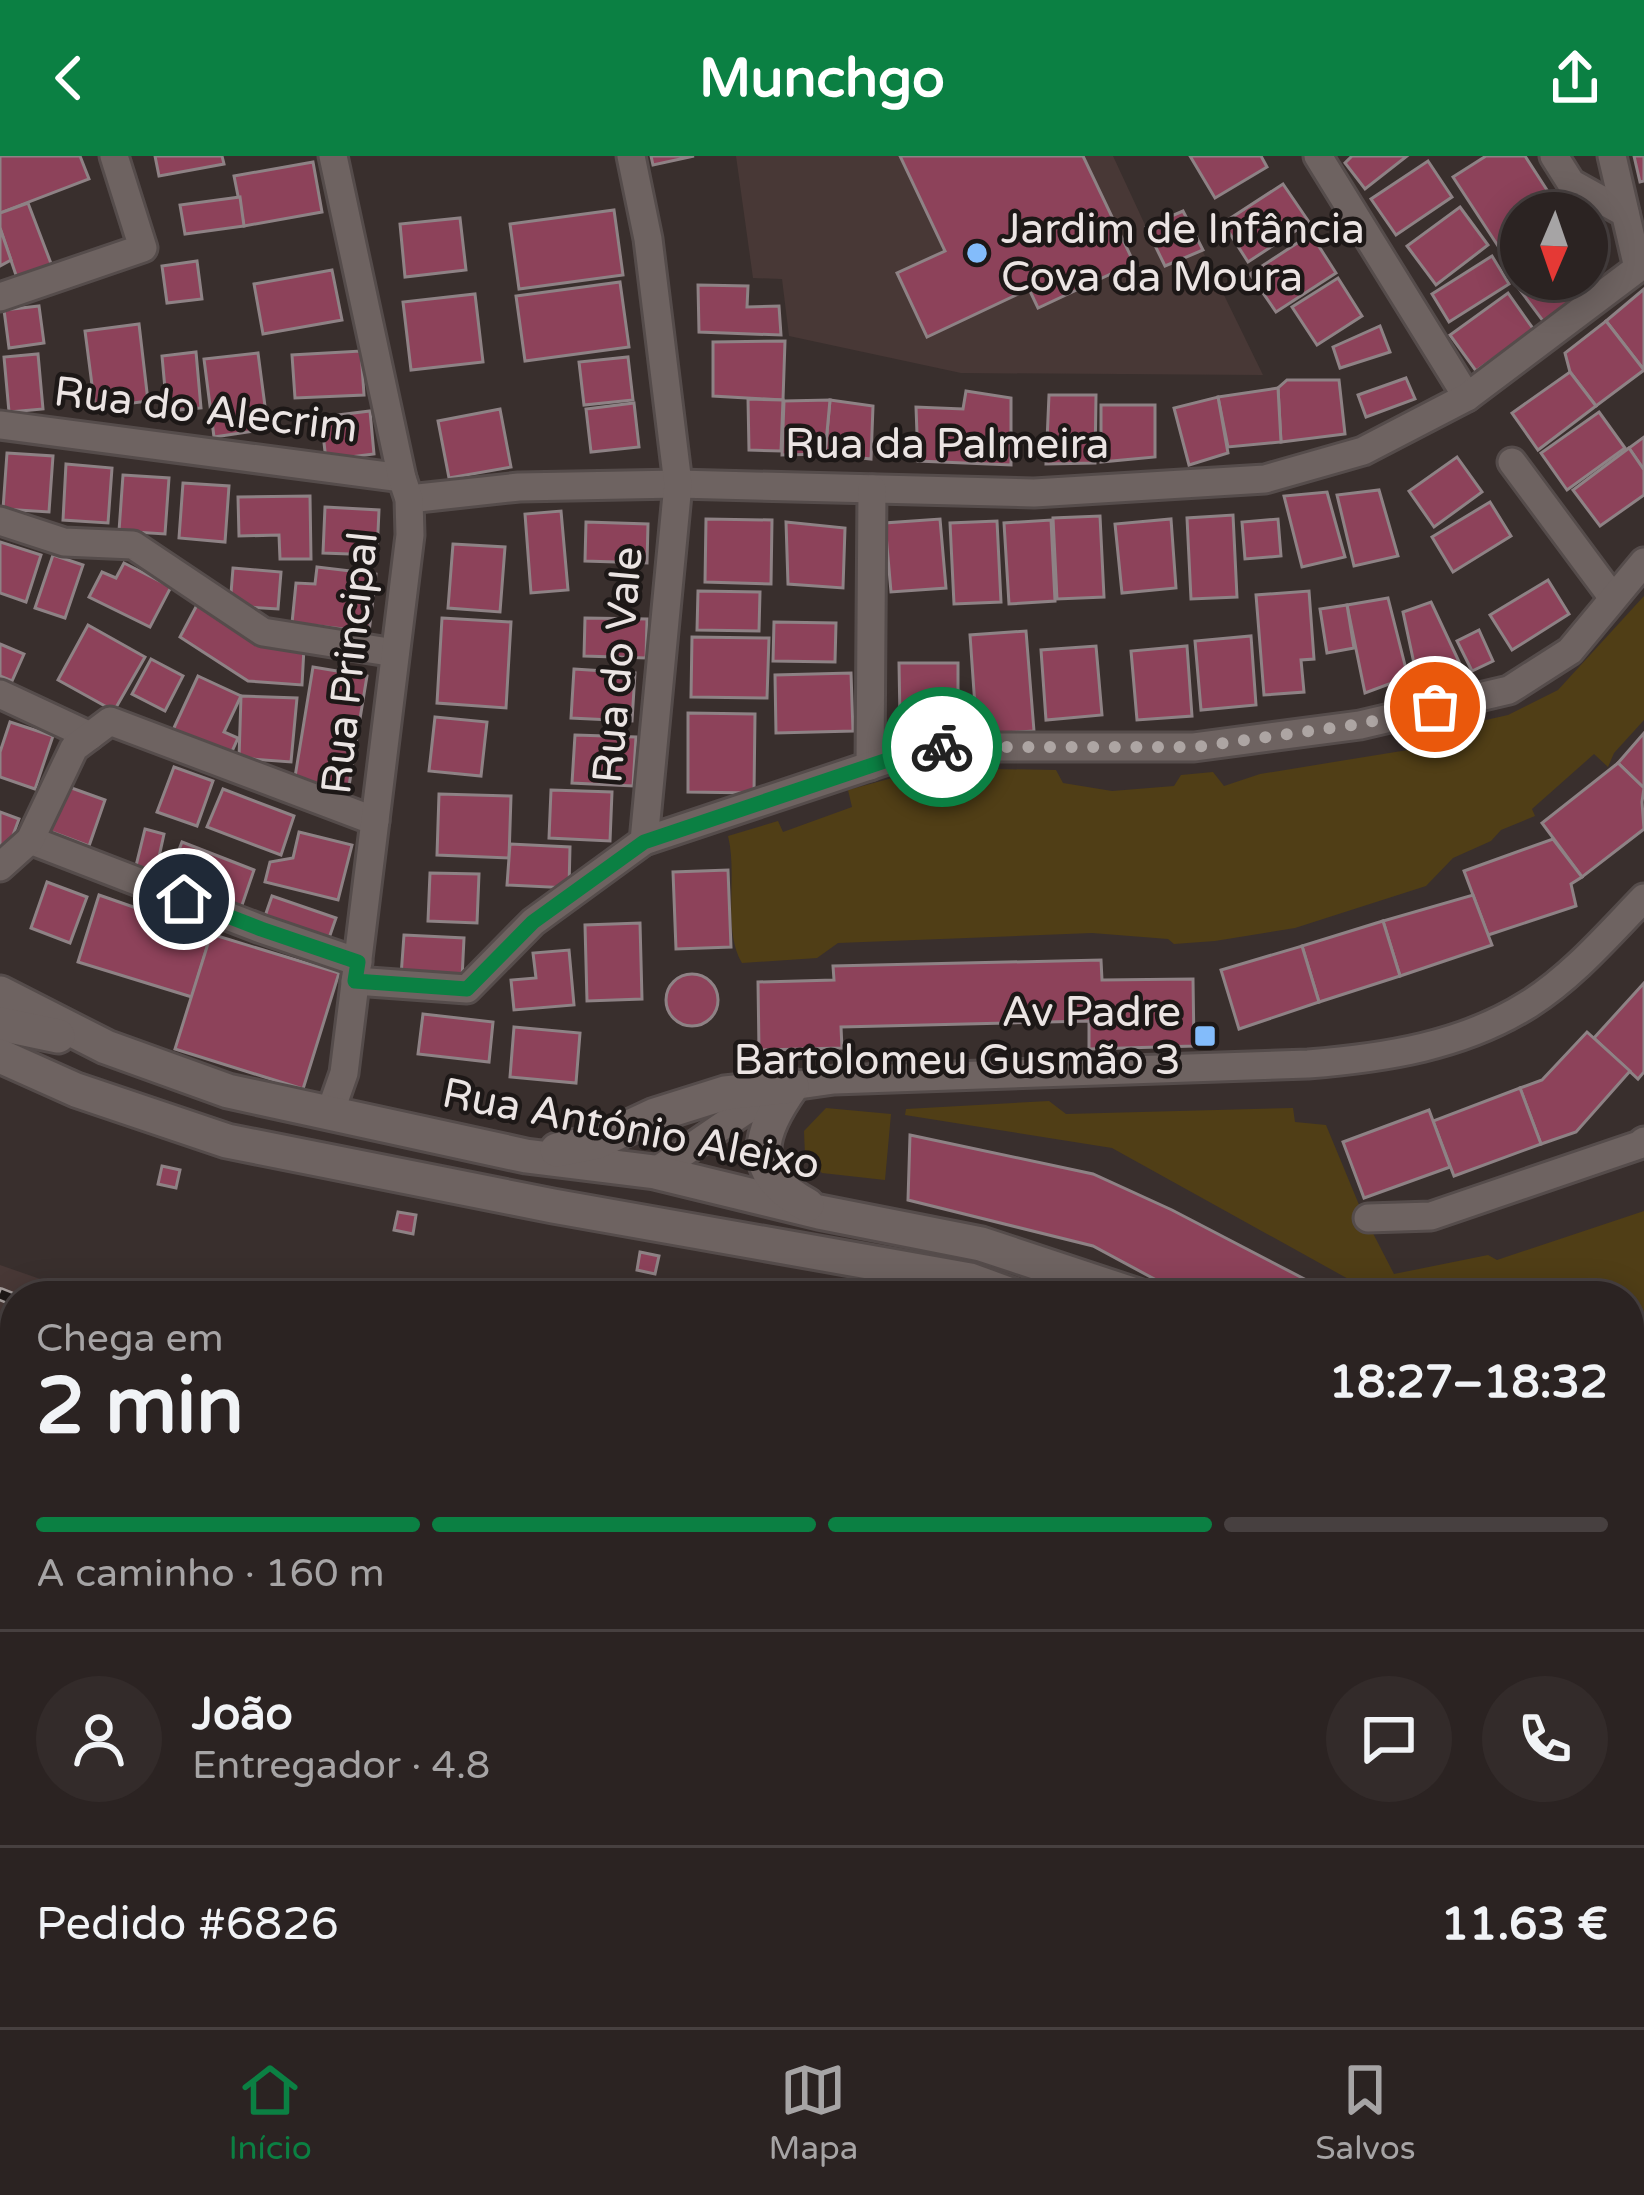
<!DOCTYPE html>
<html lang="pt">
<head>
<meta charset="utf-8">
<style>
	:root { --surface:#2b2322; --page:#332b2a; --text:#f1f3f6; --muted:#a6a4a5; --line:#474040; --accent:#0b8043 }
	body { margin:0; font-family:"Varela Round",sans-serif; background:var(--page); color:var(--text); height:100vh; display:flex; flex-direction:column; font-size:45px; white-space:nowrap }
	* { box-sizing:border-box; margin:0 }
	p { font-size:39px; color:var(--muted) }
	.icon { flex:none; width:66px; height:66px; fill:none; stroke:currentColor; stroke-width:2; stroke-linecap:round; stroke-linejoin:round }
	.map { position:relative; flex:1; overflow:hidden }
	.side { position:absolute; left:0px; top:1125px; width:1644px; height:747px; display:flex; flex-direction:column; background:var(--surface); border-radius:48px 48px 0 0; box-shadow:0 6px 30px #0003,0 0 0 3px var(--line) }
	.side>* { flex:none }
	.needle { width:78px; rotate:182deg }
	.tools { position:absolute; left:1500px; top:36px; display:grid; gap:24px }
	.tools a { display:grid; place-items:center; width:108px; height:108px; border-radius:50%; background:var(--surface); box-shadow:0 6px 30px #0003,0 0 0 3px var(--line); font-size:60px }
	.pin { position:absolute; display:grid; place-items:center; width:102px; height:102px; color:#fff; margin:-51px; border:6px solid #fff; border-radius:50%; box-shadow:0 3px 12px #0007 }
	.courier { position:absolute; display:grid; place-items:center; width:120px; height:120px; margin:-60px; border:9px solid #0b8043; border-radius:50%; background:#fff; color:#222; box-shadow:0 3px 15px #0007 }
	.overview em { font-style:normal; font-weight:800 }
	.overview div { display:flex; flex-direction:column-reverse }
	.overview { display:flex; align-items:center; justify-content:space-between; height:204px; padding:0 36px }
	h1 { font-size:78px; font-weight:800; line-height:90px }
	.bar { display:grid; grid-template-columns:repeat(4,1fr); gap:18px 12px; align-content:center; height:144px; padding:0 36px }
	.bar i { height:15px; border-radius:9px; background:var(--line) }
	.bar .active { background:var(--accent) }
	.bar p { grid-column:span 4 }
	.line { display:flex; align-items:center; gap:30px; padding:0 36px; border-top:3px solid var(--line) }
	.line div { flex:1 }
	.round { display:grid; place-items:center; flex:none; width:126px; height:126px; border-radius:63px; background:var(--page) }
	header { display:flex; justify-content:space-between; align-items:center; height:156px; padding:0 36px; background:var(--accent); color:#fff; font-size:54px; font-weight:800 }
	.tabs { display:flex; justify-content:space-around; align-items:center; height:168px; border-top:3px solid var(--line); background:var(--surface); font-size:33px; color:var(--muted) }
	.tabs a { display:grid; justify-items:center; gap:6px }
	.tabs .active { color:var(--accent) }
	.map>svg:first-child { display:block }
</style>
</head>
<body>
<header><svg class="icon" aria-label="back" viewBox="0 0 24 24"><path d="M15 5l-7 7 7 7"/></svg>Munchgo<svg class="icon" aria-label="share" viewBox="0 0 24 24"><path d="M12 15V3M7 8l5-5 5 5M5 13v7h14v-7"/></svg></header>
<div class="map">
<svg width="1644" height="1871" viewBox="0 0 1644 1871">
	<rect width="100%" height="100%" fill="#392f2d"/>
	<g fill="#483836">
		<path d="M736,0H1113L1146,71L1183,55L1263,219L961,217L789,180L782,123L753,122Z"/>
		<path d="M0,1109L89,1140H15V1341L0,1338Z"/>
		<path d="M1289,1857H1536L1555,1871H1317Z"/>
	</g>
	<g fill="#503e16">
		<path d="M1644,440V564L1614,597L1608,611L1594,598L1532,653L1535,660L1501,674L1491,685L1453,702L1426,730L1295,772L1215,785L1174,788L1168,783L1092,777L838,787L817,802L742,807C722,774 738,719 728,680L778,665L783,676L852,651L848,634L929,612L1056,614L1063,627L1112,635L1174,630L1181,619L1213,616L1224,630L1260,618L1457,586L1455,571L1508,559L1558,534Z"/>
		<path d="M1049,945L1066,958L1293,952L1295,966L1326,969L1362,1056L1394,1118L1488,1099L1497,1104L1644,1055V1164L1629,1166V1140H1379L1112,992L905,959L906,953Z"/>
		<path d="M826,952L891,958L885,1024L822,1017L805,1000L804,975Z"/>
		<path d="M1629,1396C1644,1421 1640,1459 1629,1486Z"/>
		<path d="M1629,1749L1644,1763V1871H1561L1542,1857H1629Z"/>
		<path d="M726,1857H779L774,1871H721Z"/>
	</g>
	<g fill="#8d425a" stroke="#8e8285" stroke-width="3">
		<path d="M0,0H80L89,23L0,57Z"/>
		<path d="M155,0H222L224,8L159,20Z"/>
		<path d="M651,0H694L653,9Z"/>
		<path d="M900,0H1083L1134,107L1038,152L1029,133L927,181L897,117L945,95Z"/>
		<path d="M1190,0H1261L1267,11L1215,42Z"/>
		<path d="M1352,0H1407L1365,33L1345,7Z"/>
		<path d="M1486,0H1525L1558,51L1549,57H1521V75L1498,90L1453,21Z"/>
		<path d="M1634,0H1644V25L1640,26Z"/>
		<path d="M1428,5L1452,41L1396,79L1371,43Z"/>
		<path d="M313,6L322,56L244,70L234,20Z"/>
		<path d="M1283,28L1309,66L1248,106L1223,67Z"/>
		<path d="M240,41L244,70L185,78L180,49Z"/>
		<path d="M28,47L52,110L17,122L0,72V57Z"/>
		<path d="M1460,51L1488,89L1436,129L1407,90Z"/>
		<path d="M614,54L623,119L519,133L510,68Z"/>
		<path d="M1183,55L1203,94L1165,110L1146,71Z"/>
		<path d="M460,62L466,114L405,121L400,68Z"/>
		<path d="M0,72L11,104L0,110Z"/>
		<path d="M1311,78L1336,117L1276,156L1250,118Z"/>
		<path d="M1492,100L1509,128L1449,166L1432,138Z"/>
		<path d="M197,105L202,143L167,147L162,110Z"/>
		<path d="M332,114L342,164L263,178L254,128Z"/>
		<path d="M1587,114L1598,130L1546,169L1517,130L1527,123H1587Z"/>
		<path d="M1338,122L1362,160L1317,189L1292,151Z"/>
		<path d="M620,126L629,191L525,205L516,140Z"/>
		<path d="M698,129L748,130L747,151L779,150L781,179L699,176Z"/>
		<path d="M1644,133V214L1606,165Z"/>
		<path d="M1508,137L1534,174L1476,215L1450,179Z"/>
		<path d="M475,138L483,206L411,214L403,146Z"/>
		<path d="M39,150L44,187L9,192L4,154Z"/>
		<path d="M1606,165L1644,214L1596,250L1570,216L1565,197Z"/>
		<path d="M139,168L148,245L95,252L85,175Z"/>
		<path d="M1380,170L1390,196L1340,212L1333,191Z"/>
		<path d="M785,185L783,244L713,240V186Z"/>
		<path d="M361,195L364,239L295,242L292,199Z"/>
		<path d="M196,196L201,252L167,255L162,200Z"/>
		<path d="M258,197L268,273L214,281L204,203Z"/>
		<path d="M38,198L43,253L9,256L4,201Z"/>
		<path d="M628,201L633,244L584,249L579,206Z"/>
		<path d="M1570,216L1596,250L1538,294L1512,257Z"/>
		<path d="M1406,222L1415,243L1366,261L1358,239Z"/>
		<path d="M1287,224H1339L1345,278L1281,286L1278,232Z"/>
		<path d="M1278,232L1281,286L1228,291L1218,241Z"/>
		<path d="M966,235L1011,242V309L918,305L916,251L963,253Z"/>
		<path d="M1049,239H1096L1095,307L1046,308Z"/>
		<path d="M1218,241L1228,297L1189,309L1174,252Z"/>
		<path d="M748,243L783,244L781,295L749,294Z"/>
		<path d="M830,244L873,250L871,303L825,298Z"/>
		<path d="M830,244L825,298L782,299L784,245Z"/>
		<path d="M634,247L639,291L591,296L586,253Z"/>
		<path d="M1101,249H1155V301L1101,306Z"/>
		<path d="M500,253L511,311L449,322L438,265Z"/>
		<path d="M370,255L374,298L326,304L321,261Z"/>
		<path d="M1599,256L1625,292L1567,334L1541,297Z"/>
		<path d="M1644,281V314L1629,292Z"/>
		<path d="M1629,292L1644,314V339L1600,370L1573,334Z"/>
		<path d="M7,297L53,300L49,356L3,353Z"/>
		<path d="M1457,301L1482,336L1434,371L1409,335Z"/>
		<path d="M66,308L112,312L108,367L63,364Z"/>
		<path d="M123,319L169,322L165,378L119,375Z"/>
		<path d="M183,327L229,330L225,386L179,382Z"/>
		<path d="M1379,334L1398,400L1354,410L1337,339Z"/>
		<path d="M1327,336L1345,401L1302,411L1284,340Z"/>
		<path d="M310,340L311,403H280L279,379L239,380L238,341Z"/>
		<path d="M1490,346L1511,380L1453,416L1432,381Z"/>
		<path d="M325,351L379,354L377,399L323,397Z"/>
		<path d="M561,355L568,434L531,437L525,358Z"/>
		<path d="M1233,359L1237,441L1191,443L1187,362Z"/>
		<path d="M1100,360L1104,441L1057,443L1053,362Z"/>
		<path d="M706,363L772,364L771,428L705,426Z"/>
		<path d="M940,363L946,432L891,436L885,367Z"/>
		<path d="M1171,363L1176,432L1122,437L1115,368Z"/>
		<path d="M1278,363L1281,400L1245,403L1242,366Z"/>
		<path d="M1051,364L1055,445L1009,448L1004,367Z"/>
		<path d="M997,365L1001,446L954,448L950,367Z"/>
		<path d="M586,366L648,368L647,407L585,405Z"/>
		<path d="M786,366L845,372L843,432L788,428Z"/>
		<path d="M0,386L41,399L26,446L0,437Z"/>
		<path d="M453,388L505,391L500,456L448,452Z"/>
		<path d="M53,399L83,409L65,462L35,452Z"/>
		<path d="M124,407L171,431L150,471L89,441L102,416L116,422Z"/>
		<path d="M317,411L376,418L369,476L292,467L296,427L315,428Z"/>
		<path d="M233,412L281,416L278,453L230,450Z"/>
		<path d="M1548,424L1569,458L1512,494L1490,459Z"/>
		<path d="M698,435L760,436L759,475L697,474Z"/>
		<path d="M1309,435L1314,503L1301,504L1304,536L1264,539L1256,439Z"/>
		<path d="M1388,442L1408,521L1365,537L1347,449Z"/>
		<path d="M1431,446L1461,510L1418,526L1403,456Z"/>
		<path d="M197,449L257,489L304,492L302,529L248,525L180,481Z"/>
		<path d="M1347,449L1354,492L1327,497L1320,453Z"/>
		<path d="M442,462L511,466L506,552L437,547Z"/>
		<path d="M585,462L647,463L646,502L584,500Z"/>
		<path d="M774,466L836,467L835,506L773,505Z"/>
		<path d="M88,469L145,501L114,555L58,524Z"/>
		<path d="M1479,474L1493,505L1472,515L1457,485Z"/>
		<path d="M1026,475L1034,575L977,579L970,479Z"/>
		<path d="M1251,480L1256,549L1201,554L1195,485Z"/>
		<path d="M692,481L769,482L767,542L691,541Z"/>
		<path d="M0,488L24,498L12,525L0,520Z"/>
		<path d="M1096,490L1102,559L1046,564L1041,494Z"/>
		<path d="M1187,490L1192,560L1137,564L1131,495Z"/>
		<path d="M151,503L183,520L165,555L132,538Z"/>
		<path d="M899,507H958V564L900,563Z"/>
		<path d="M313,511L367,520L348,636L294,627Z"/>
		<path d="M574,513L635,517L632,565L571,562Z"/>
		<path d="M851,517L853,575L776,577L775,519Z"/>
		<path d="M198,520L241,540L224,576L238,582L229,602L172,576Z"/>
		<path d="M241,540L297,542L291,606L239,602Z"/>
		<path d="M688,557L755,558L754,637L688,636Z"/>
		<path d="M435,561L487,566L481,620L429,615Z"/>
		<path d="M10,566L53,580L35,633L0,621V596Z"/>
		<path d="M1644,577V632L1618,607Z"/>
		<path d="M575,579L636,581L633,630L572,627Z"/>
		<path d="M1618,607L1644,632L1642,646L1644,673L1582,721L1542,667Z"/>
		<path d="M174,611L213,625L197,670L157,656Z"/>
		<path d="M66,630L105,644L89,690L49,675Z"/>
		<path d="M223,633L294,660L281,699L207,671Z"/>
		<path d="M551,634L612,636L610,685L549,682Z"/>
		<path d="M439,638L511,640L509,702L437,699Z"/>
		<path d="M0,656L19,663L3,706L0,704Z"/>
		<path d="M145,673L164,678L155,719L135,714Z"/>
		<path d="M299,676L352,689L338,744L265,726L270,706L293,702Z"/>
		<path d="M1553,683L1582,721L1571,728L1576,750L1488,779L1464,715Z"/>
		<path d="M182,686L254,714L241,752L167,725Z"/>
		<path d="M510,688L570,691L569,732L507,729Z"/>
		<path d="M728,714L731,791L676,793L673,716Z"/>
		<path d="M430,717L479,718L477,767L428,765Z"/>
		<path d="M47,726L87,741L70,787L31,772Z"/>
		<path d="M99,739L211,778L192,841L78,806Z"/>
		<path d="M1473,739L1492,789L1400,820L1383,765Z"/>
		<path d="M272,740L336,762L328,785L264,763Z"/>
		<path d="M1383,765L1400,820L1319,846L1302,790Z"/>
		<path d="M640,767L642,843L587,845L585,769Z"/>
		<path d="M211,778L339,817L303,933L175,893Z"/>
		<path d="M404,779L464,782L462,823L401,820Z"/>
		<path d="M1302,790L1319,846L1239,873L1221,814Z"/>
		<path d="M569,794L574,849L514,854L511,824L536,822L533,797Z"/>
		<path d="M1101,804L1102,824L1193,823L1194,890L1089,893V865L841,871L842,892L759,894L758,826L834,824L833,810Z"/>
		<circle cx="692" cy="844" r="26"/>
		<path d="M1644,827V916L1638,923L1594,882Z"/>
		<path d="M423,858L493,866L489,906L418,898Z"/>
		<path d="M514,871L580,877L576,927L510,921Z"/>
		<path d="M1587,876L1630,915L1576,976L1541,988L1520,932L1542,924Z"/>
		<path d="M1520,932L1541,988L1454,1020L1433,965Z"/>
		<path d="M1429,954L1450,1011L1364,1042L1343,986Z"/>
		<path d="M910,979L1093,1018L1172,1054L1337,1140H1186L1093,1090L908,1044Z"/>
		<path d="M162,1010L180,1014L176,1032L158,1028Z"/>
		<path d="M398,1056L416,1059L413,1078L394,1074Z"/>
		<path d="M640,1096L659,1100L655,1118L637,1114Z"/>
		<path d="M1644,1179V1244L1629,1247V1182Z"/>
		<path d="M15,1700V1775L2,1782L0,1708Z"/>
		<path d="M15,1775V1850L10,1853L0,1836V1783Z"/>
		<path d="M15,1850V1857H37L45,1871H0V1859Z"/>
		<path d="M339,1857H430L435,1871H343Z"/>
		<path d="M518,1857H582L576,1871H513Z"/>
		<path d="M928,1860L958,1871H925Z"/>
	</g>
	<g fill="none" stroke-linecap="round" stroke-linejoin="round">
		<defs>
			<g id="minor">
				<path d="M1318,0L1467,241"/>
				<path d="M1554,0L1571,27L1625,57"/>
				<path d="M0,141L143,92L114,0"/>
				<path d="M0,269L402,322"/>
				<path d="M1512,306L1613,442"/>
				<path d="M409,343L519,331L678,328L1034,337L1265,323L1363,295L1467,241L1638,112L1612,0"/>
				<path d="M0,365L64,386L133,389L263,476L395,497"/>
				<path d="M0,538L90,580"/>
				<path d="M870,610L872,333"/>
				<path d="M30,684L261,773L358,806"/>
				<path d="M644,685L926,591H1194L1360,569L1509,534L1570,495L1644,406"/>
				<path d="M0,711L30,684L74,592L110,565L375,665"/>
				<path d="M355,825L467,833L533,766L644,685L678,328L648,83L631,0"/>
				<path d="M330,957L344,917L410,379L409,343L402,322L333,0"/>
				<path d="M655,1016L743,956L792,930L834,924L1308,908C1384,902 1463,890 1529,848C1573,820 1608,779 1644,742"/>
				<path d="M1368,1062L1431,1060L1639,989L1644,985"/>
				<path d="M223,1857L229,1871"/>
				<path d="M320,1857L325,1871"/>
				<path d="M1230,1857L1259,1871"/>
				<path d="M454,1871L460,1857"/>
				<path d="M657,1871L662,1857"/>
				<path d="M835,1871L840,1857"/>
				<path d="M1120,1871L1124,1857"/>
				<path d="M1172,1871L1180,1857"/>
			</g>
			<g id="tertiary">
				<path d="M0,837L106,891L228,935L526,1000L655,1016L819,1056L981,1088L1138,1140"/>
				<path d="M0,868L58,880"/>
				<path d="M0,900L76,934L227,985L553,1050L970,1124L1014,1140"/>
				<path d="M792,930C758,978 746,1016 807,1049"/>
				<path d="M557,994L597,986L655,959L725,937L792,930"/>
				<path d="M1629,1316L1644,1306"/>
				<path d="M1629,1549L1644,1541"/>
				<path d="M1629,1648L1644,1662"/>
			</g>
		</defs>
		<use href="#minor" stroke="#554c4b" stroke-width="33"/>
		<use href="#tertiary" stroke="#554c4b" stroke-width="39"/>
		<use href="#minor" stroke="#6e6361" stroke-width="27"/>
		<use href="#tertiary" stroke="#6e6361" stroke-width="33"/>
		<defs>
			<g id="rail">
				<path d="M0,1138L15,1144"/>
				<path d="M0,1204L15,1210"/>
				<path d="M0,1227L15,1233"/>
				<path d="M0,1293L15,1299"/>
				<path d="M1353,1857L1377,1871"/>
				<path d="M1404,1857L1426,1871"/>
				<path d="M1445,1857L1466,1871"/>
				<path d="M1497,1857L1517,1871"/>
			</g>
		</defs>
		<use href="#rail" stroke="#a59d9c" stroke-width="14"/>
		<use href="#rail" stroke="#1d1817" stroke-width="9" stroke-dasharray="27" stroke-linecap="butt"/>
	</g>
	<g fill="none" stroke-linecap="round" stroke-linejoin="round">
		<path stroke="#ada5a3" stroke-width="12" stroke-dasharray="0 21.6" d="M942,591H1195L1360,568L1435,551"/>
		<path stroke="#0b8043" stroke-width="15" d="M184,743L261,773L358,806L355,825L467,833L533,766L644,686L926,591H942"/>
	</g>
	<g fill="#83bcfb" stroke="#1d1817" stroke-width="4.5">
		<circle cx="977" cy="97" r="12"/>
		<rect x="1193" y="868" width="24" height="24" rx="6"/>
	</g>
	<g text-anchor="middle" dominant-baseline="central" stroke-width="9" stroke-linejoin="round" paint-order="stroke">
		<g font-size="42" fill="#ebe4e3" stroke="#1d1817" text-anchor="start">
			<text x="1001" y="73">Jardim de Infância<tspan x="1001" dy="48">Cova da Moura</tspan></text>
			<text x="1181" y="856" text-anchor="end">Av Padre<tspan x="1181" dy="48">Bartolomeu Gusmão 3</tspan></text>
		</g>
		<g font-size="42" fill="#ebe4e3" stroke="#1d1817">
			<text transform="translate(206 254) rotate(7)">Rua do Alecrim</text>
			<text x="947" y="288">Rua da Palmeira</text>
			<text transform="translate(350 507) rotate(-84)">Rua Principal</text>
			<text transform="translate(618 509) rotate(-85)">Rua do Vale</text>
			<text transform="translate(631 973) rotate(11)">Rua António Aleixo</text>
		</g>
	</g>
</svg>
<div class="tools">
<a><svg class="needle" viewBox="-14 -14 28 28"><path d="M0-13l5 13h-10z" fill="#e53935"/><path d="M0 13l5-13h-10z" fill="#a6a4a5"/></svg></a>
</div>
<div class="pin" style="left:1435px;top:551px;background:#ea580c"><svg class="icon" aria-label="bag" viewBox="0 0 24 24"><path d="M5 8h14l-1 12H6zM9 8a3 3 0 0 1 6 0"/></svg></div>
<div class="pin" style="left:184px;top:743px;background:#1f2937"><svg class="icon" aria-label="home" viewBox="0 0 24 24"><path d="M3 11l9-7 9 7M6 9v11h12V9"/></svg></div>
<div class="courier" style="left:942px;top:591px"><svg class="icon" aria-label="bike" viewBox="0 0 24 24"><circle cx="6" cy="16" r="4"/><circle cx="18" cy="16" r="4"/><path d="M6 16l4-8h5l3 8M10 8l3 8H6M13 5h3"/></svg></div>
<section class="side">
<div class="overview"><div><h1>2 min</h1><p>Chega em</p></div><em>18:27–18:32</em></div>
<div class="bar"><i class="active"></i><i class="active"></i><i class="active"></i><i></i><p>A caminho · 160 m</p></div>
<div class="line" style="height:216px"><a class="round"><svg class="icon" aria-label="person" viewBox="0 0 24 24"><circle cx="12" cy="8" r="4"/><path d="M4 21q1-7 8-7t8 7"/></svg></a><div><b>João</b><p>Entregador · 4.8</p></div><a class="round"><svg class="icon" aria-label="chat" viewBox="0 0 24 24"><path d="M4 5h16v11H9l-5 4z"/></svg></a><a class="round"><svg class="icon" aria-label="phone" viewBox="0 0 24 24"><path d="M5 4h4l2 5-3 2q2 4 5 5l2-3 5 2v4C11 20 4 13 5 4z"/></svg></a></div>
<div class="line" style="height:156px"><div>Pedido #6826</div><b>11.63 €</b></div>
</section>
</div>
<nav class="tabs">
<a class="active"><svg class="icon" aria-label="home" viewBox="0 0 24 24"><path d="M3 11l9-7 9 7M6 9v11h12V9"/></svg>Início</a>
<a><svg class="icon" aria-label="map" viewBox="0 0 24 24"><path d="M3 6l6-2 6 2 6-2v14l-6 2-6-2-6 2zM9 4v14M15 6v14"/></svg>Mapa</a>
<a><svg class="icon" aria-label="saved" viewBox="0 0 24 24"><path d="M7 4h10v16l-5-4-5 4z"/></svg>Salvos</a>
</nav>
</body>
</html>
